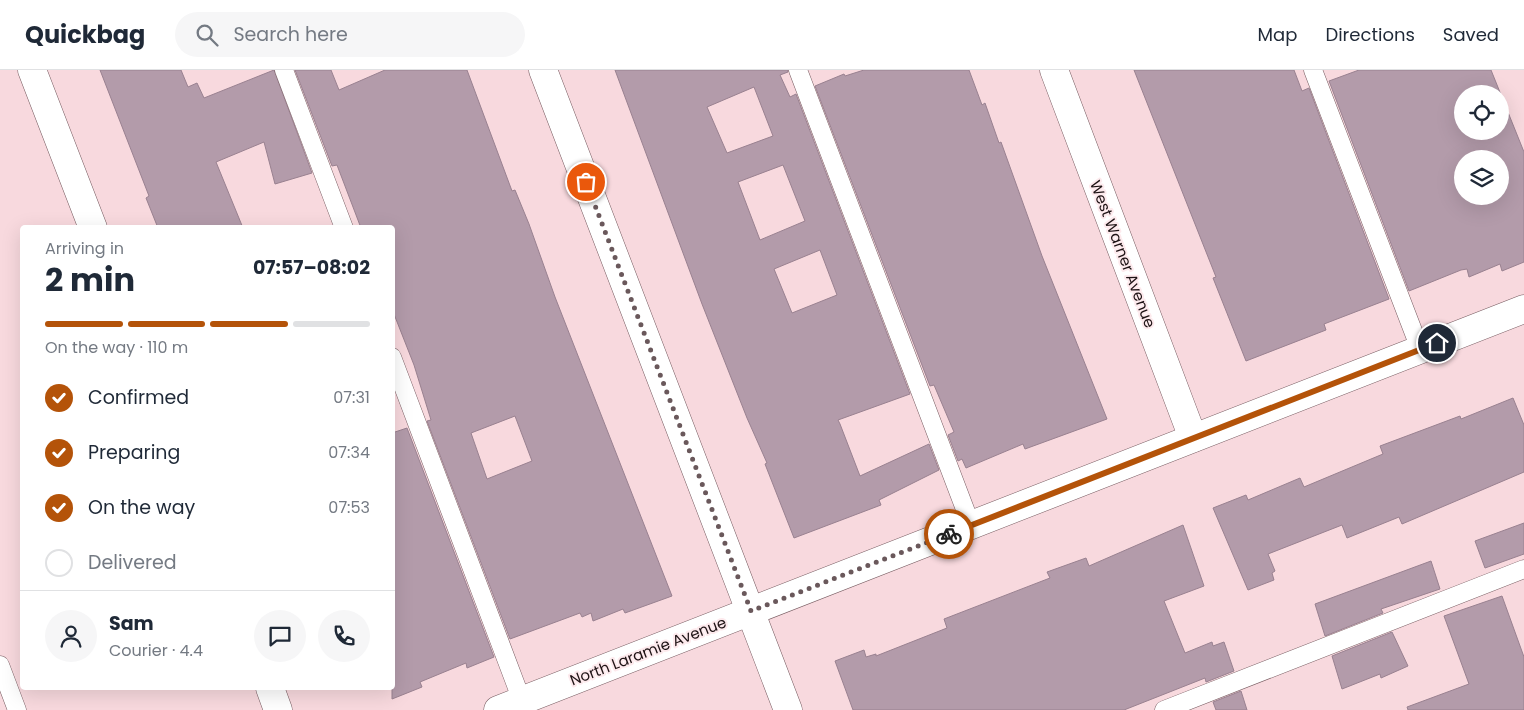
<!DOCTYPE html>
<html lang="en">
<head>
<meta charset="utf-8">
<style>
	:root { --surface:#fff; --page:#f6f6f7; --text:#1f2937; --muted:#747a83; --line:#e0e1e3; --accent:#b45309 }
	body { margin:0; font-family:Poppins,sans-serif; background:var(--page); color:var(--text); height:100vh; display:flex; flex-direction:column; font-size:19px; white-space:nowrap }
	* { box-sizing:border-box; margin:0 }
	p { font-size:16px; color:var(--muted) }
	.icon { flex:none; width:28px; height:28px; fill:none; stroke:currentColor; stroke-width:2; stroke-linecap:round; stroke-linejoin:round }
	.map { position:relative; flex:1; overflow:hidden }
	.sheet { position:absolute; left:20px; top:155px; width:375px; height:465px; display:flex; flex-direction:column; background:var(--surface); border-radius:5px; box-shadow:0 5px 20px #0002 }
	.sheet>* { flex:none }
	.tools { position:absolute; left:1454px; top:15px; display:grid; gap:10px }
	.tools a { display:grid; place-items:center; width:55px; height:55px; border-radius:50%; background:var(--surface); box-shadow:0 5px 20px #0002; font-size:25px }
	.pin { position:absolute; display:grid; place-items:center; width:42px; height:42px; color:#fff; margin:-21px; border:2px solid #fff; border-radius:50%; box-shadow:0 1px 5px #0007 }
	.courier { position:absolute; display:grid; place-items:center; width:50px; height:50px; margin:-25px; border:4px solid #b45309; border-radius:50%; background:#fff; color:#222; box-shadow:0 1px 6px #0007 }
	.head em { font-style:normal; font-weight:700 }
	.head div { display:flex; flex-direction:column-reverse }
	.head { display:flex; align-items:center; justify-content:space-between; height:85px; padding:0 25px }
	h1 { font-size:32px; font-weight:700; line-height:38px }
	.bar { display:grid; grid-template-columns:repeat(4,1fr); gap:8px 5px; align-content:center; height:60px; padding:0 25px }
	.bar i { height:6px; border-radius:4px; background:var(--line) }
	.bar .selected { background:var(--accent) }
	.bar p { grid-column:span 4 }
	.line { display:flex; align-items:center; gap:12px; padding:0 25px; border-top:1px solid var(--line) }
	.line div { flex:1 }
	.round { display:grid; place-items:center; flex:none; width:52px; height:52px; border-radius:26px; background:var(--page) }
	ol { padding:0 25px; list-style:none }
	li { display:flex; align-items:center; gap:15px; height:55px }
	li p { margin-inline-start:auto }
	li .icon { padding:5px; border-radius:50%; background:var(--accent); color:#fff; stroke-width:4 }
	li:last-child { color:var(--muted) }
	li i { width:28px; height:28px; border:2px solid var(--line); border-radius:50% }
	header { display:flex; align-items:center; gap:30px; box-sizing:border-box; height:70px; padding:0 25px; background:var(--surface); border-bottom:1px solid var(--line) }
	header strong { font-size:24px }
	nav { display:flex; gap:28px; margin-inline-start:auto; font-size:18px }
	.search { width:350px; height:45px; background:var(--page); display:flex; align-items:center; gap:12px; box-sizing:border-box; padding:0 18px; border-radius:28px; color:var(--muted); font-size:19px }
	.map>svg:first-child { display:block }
</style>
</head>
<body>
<header>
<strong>Quickbag</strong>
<div class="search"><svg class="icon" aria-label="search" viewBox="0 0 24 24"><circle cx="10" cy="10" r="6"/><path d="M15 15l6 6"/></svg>Search here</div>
<nav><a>Map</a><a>Directions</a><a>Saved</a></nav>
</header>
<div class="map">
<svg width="1524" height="640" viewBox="0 0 1524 640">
	<rect width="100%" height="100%" fill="#f8d9de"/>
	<g fill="#b39baa" stroke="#998190" fill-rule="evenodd">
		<path d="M100,0H181L188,17L197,13L204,28L274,0L312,103L275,114L264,72L216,92L243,158H158L146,128L149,126Z"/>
		<path d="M295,0H331L339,20L385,0H467L512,121L515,120L529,154L555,227L672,526L625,543L623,539L593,551L591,543L582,547L580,543L510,569L427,351L431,350L414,295L392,239V158H361L337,95L332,96ZM515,346L532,391L487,409L471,363Z"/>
		<path d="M615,0H788V2L780,5L790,27L796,24L910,324L838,350L840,354L860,406L929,374L939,400L879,430L881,435L794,468L765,394L767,393L747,348L702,234ZM754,17L773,66L727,83L707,37ZM783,95L805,151L760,170L738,112ZM820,180L837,225L792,243L774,199Z"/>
		<path d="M864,0H969L982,35L985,33L999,73L1001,72L1042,186L1107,349L1025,379L1023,374L966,398L962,389L958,391L948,365L954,362L934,315L930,316L815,16L844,4L845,6Z"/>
		<path d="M1134,0H1294L1302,21L1309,18L1389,229L1324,254L1326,260L1246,291L1213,208L1216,207Z"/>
		<path d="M1359,0H1491L1524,82V192L1502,201L1500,194L1469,207L1467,199L1461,200L1409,221L1329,11ZM1462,24H1500V61H1462ZM1462,89H1500V126H1462Z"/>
		<path d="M1513,328L1524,355V402L1402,454L1399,447L1347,468L1342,455L1268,484L1275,501L1272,503L1274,510L1248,520L1213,438L1246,425L1248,430L1300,408L1304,417L1383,384L1380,376L1460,346L1461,349Z"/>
		<path d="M407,358L494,587L467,598L466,593L420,612L422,617L392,629V363Z"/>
		<path d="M1524,453V484L1485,498L1475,471Z"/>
		<path d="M1183,455L1204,516L1164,531L1185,583L1212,572L1213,576L1224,572L1234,601L1206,612L1205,608L1124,640H853L835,591L864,580L866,587L876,584V586L947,558L944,549L1050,508L1047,502L1086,488L1089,496Z"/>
		<path d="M1431,491L1440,519L1381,539L1383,543L1325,566L1315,534Z"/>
		<path d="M1502,526L1524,587V640H1408L1407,637L1469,614L1444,546Z"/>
		<path d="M1392,562L1408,596L1381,608L1380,604L1342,619L1332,586Z"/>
		<path d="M1241,621L1247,640H1216L1213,632Z"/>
	</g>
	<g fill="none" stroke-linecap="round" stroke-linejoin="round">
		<defs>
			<g id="service">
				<path d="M284,0L344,158"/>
				<path d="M798,0L971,455"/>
				<path d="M1313,0L1420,279"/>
				<path d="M392,287L522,631"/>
				<path d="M0,595L17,640"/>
				<path d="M1164,640L1524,499"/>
			</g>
			<g id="minor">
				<path d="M32,0L93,158"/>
				<path d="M543,0L788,640"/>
				<path d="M1054,0L1193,368"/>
				<path d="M270,618L278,640"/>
			</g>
			<path id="tertiary" d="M498,640L1524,239"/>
		</defs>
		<use href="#service" stroke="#765b60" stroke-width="19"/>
		<use href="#minor" stroke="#765b60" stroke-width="29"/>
		<use href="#tertiary" stroke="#765b60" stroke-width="29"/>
		<use href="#service" stroke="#fff" stroke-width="18"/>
		<use href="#minor" stroke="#fff" stroke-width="28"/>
		<use href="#tertiary" stroke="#fff" stroke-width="28"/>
	</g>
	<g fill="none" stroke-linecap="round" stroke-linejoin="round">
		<path stroke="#6a585b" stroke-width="5" stroke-dasharray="0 9" d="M586,112L751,541L949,464"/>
		<path stroke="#b45309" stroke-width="6" d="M949,464L1437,273"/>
	</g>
	<g text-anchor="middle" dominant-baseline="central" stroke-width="4" stroke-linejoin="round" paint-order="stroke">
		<g font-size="15" fill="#1d1214" stroke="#fdeaed">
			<text transform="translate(1123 184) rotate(69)">West Warner Avenue</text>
			<text transform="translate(648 581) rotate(-21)">North Laramie Avenue</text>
		</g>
	</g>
</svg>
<div class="tools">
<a><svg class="icon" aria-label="locate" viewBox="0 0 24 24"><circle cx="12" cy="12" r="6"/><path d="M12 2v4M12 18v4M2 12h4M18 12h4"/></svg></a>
<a><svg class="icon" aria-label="layers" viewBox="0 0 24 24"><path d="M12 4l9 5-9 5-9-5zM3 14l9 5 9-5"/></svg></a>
</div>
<div class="pin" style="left:586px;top:112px;background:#ea580c"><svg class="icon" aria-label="bag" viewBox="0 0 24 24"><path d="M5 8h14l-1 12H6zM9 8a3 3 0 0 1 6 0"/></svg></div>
<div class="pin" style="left:1437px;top:273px;background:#1f2937"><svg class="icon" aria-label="home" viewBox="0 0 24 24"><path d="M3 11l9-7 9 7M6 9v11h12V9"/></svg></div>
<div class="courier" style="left:949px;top:464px"><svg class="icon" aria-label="bike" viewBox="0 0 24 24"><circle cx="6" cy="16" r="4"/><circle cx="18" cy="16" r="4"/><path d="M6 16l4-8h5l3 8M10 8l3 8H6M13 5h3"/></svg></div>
<section class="sheet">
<div class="head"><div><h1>2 min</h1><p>Arriving in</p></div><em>07:57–08:02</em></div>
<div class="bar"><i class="selected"></i><i class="selected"></i><i class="selected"></i><i></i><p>On the way · 110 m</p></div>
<ol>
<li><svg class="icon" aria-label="check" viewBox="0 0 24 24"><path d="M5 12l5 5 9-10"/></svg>Confirmed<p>07:31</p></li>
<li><svg class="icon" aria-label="check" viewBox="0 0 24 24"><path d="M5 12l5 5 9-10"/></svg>Preparing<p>07:34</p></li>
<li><svg class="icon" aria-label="check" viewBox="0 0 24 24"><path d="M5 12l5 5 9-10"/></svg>On the way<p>07:53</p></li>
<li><i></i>Delivered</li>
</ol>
<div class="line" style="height:90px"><a class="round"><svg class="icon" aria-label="person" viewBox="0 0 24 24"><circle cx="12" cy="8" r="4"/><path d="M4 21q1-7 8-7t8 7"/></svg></a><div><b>Sam</b><p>Courier · 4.4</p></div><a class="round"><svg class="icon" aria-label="chat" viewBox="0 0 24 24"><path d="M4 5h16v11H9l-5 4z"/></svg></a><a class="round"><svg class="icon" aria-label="phone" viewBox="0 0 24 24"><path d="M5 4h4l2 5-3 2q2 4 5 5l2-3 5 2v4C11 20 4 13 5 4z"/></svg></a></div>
</section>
</div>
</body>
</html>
